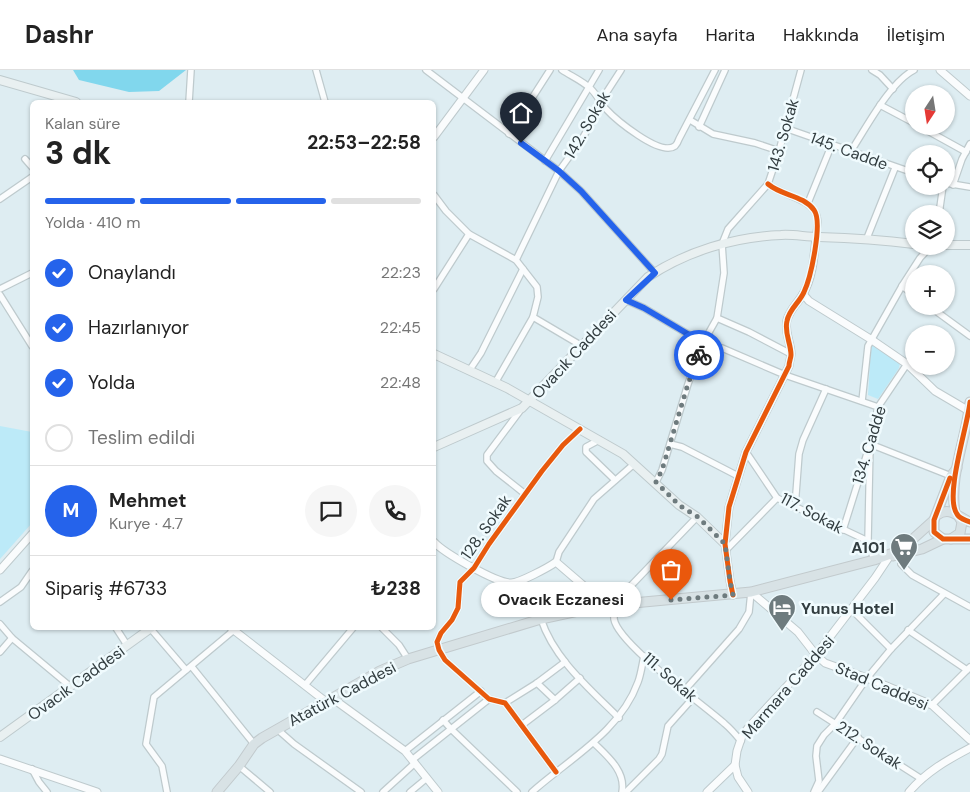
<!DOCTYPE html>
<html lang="tr">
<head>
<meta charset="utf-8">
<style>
	:root { --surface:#fff; --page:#f6f6f6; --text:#222; --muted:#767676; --line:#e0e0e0; --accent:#2563eb }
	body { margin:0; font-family:"DM Sans",sans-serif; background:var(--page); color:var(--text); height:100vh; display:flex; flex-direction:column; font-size:19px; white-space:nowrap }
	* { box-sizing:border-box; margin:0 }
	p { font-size:16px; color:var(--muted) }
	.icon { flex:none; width:28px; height:28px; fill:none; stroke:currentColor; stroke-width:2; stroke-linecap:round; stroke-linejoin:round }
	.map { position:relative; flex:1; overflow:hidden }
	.sheet { position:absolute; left:30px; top:30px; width:406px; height:530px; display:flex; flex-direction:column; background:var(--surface); border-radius:8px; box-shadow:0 1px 4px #0004 }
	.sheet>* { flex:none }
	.needle { width:32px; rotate:192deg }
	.fabs { position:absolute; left:905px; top:15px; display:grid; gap:10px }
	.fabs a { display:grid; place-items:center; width:50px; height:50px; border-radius:50%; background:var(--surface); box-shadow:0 1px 4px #0004; font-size:25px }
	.pin { position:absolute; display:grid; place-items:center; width:42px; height:42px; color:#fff; margin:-51px -21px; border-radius:50% 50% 50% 0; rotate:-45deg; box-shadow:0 0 5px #0007 }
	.pin .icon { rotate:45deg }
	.courier { position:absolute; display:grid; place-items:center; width:50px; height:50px; margin:-25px; border:4px solid #2563eb; border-radius:50%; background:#fff; color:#222; box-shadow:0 1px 6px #0007 }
	.bubble { position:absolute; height:35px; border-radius:18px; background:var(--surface); box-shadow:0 1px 4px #0004; font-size:16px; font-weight:700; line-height:35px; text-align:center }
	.headline em { font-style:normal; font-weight:700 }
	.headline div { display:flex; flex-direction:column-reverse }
	.headline { display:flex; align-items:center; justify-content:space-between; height:85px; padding:0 15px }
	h1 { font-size:32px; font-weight:700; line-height:38px }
	.bar { display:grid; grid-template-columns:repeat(4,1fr); gap:8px 5px; align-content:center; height:60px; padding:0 15px }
	.bar i { height:6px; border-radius:4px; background:var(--line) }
	.bar .current { background:var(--accent) }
	.bar p { grid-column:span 4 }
	.line { display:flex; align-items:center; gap:12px; padding:0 15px; border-top:1px solid var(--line) }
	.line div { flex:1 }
	.round { display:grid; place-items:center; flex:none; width:52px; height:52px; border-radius:26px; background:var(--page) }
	ol { padding:0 15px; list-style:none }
	li { display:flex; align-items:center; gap:15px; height:55px }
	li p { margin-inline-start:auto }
	li .icon { padding:5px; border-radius:50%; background:var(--accent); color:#fff; stroke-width:4 }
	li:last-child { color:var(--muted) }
	li i { width:28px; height:28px; border:2px solid var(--line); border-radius:50% }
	header { display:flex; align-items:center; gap:30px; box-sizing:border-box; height:70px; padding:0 25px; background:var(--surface); border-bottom:1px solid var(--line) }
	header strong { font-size:24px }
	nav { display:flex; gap:28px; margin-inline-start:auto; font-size:18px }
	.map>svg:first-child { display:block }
</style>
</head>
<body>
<header>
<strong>Dashr</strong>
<nav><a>Ana sayfa</a><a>Harita</a><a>Hakkında</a><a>İletişim</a></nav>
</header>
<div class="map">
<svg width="970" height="722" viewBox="0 0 970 722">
	<rect width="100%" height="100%" fill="#deedf2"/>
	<g fill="#bceaf8">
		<path d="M874,275L900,293L899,298L878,329L868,325L871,276Z"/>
		<path d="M0,356L32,362V453L0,489Z"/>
	</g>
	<path fill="#81d7ed" d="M73,0H186L159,21L129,22L79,10Z"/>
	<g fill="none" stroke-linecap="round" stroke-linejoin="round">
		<defs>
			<g id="minor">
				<path d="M316,0L325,32"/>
				<path d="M426,0L559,101L581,121L655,203"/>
				<path d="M562,0C571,6 583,11 591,19C597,25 600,32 605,38C615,49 660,87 675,76C677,74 678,72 679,69L715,0"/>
				<path d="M872,0L880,5L893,19"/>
				<path d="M189,32L191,0"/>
				<path d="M880,35L914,53"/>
				<path d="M690,50L713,64L755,73L779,81"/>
				<path d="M919,56L966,82"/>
				<path d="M699,57L725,0"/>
				<path d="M785,58L914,103"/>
				<path d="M509,64L550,0"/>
				<path d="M851,81C866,58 890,12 914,0"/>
				<path d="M25,89L32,97"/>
				<path d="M545,91L599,0"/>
				<path d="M946,113L970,117"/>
				<path d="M768,114C782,126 813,128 817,147C819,153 816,161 816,167"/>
				<path d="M953,115L962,89L970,74"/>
				<path d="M434,125L446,141L469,164L516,190L537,217L538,227L533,247L582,276"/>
				<path d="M0,129L32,107"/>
				<path d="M808,133L832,74"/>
				<path d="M939,144L943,116"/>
				<path d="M867,168L895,98"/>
				<path d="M516,190L559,101L582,69L597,43L601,31L621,0"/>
				<path d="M902,216L914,225"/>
				<path d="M0,219L32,203"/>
				<path d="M434,219L469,164"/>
				<path d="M0,225L32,276"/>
				<path d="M626,230L644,238L703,273"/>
				<path d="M929,236L970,266"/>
				<path d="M717,248L749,262L791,284"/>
				<path d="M722,278L785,305L878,337"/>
				<path d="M469,301L481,283L523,199"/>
				<path d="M495,313L533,247"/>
				<path d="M862,331L868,276L902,216L920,188L931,176"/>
				<path d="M522,338L487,385V391L496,401L525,424"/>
				<path d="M599,370L586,377V382L615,410"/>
				<path d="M670,374L682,377L738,406"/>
				<path d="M746,382L777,428L868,471"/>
				<path d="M656,412L662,400L688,314L703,273L717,248L724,203L722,174L728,159L768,114L779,81L801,0"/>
				<path d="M795,437L799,384L803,370L826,319"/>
				<path d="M697,447L622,525C616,533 613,538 614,549C618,574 704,635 725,654C731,659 736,665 741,671"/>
				<path d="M843,460L870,374L878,337L907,294"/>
				<path d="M726,480L777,428"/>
				<path d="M903,484L901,494L912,505L970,537"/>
				<path d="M874,490L868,471L870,374L951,406"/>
				<path d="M556,492L559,482L594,429L634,394"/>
				<path d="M0,532L21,517L32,501"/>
				<path d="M852,540L891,579"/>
				<path d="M541,549C554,589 590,619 619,648"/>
				<path d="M0,554L12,568L71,617"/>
				<path d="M116,558L127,575"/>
				<path d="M150,558L186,600"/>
				<path d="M382,558L399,575L408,589"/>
				<path d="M908,560L967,600"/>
				<path d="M0,582L12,568"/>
				<path d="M192,597L254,674"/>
				<path d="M537,613L555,630"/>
				<path d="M305,615L353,558"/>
				<path d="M684,621L739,559L749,542L751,522"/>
				<path d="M505,633L537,613L565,592"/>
				<path d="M932,635L970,597"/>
				<path d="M817,642L920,708"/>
				<path d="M443,650L451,659L517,722"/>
				<path d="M522,655L555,630L580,608"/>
				<path d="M277,659L294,674L361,722"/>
				<path d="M594,673C607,686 626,701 622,722"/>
				<path d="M405,681L481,621"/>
				<path d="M412,690L489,629"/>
				<path d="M239,696L270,722"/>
				<path d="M32,699L39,712L47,722"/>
				<path d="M556,702L505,633L489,629L445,590L439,580L437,572L441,563L452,550L458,538L460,512L474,498L489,474L542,401L563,375L580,359"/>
				<path d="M167,722L162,696L146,674L154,627L234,560"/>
				<path d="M383,722L415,693"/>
				<path d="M410,722L427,708"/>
				<path d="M532,722C569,689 620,662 638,612C641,604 642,595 644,586"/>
				<path d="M626,722L659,689L662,684L668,656L693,628"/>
				<path d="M814,722L819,711L816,686L817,676L824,665L836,653L867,608L891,579L944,524"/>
				<path d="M818,722L858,667"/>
			</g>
			<g id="tertiary">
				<path d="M940,0L970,26"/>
				<path d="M434,67L484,0"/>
				<path d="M803,224L809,231L872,270L907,294L935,321L969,341"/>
				<path d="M434,472C444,483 495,512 510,513C518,514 549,497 556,492L592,523L601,536"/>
				<path d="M0,500L32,464"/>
				<path d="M751,522L798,562L816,585L825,593L867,608L932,635L970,670"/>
				<path d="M733,525L730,511L725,474L729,437L746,382L789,296C789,292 791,288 791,284C791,272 784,262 787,250C790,239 798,233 803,224C813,207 814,186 816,167"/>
				<path d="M231,558L325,631"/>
				<path d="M332,628L405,681L438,722"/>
				<path d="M0,689L97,722"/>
				<path d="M735,695L738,707L748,722"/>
				<path d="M707,722L735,695L737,681L742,666L748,658L816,585L875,508L889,487"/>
				<path d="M909,722C926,702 947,690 970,678"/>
			</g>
			<g id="secondary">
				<path d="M0,10L76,32"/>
				<path d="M946,175H970"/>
				<path d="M434,284L507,318L623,384L679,435L697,447L725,474"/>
				<path d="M434,377L522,338L648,207C687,181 734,167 781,165C793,164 806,167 819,167C851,168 882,170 914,174"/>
				<path d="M0,667L151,558"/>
			</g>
			<g id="primary">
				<path d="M955,443C949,405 966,370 970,332"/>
				<path d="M937,445C950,436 958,447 970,452"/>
				<path d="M934,450V462L943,469"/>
				<path d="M951,469L960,463L962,452L959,447"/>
				<path d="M893,486L922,479L943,469H970"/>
				<path d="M217,722L239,696L254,674L262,668L380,601L408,589L541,549L601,536L751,522L874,490L896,482L904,477L934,450L951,406L957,398"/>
			</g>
		</defs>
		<use href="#minor" stroke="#becacd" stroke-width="8"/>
		<use href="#tertiary" stroke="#becacd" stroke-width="9"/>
		<use href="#secondary" stroke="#becacd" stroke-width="10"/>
		<use href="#primary" stroke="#c2cacd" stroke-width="11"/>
		<use href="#minor" stroke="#fafcfd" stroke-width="5.5"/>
		<use href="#tertiary" stroke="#fafcfd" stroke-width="7"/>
		<use href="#secondary" stroke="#e9f0f1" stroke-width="8"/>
		<use href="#primary" stroke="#d8e2e5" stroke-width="9"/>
		<defs>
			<g id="cycleway">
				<path d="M970,332C968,355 944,426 957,444C959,449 966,450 970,452"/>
				<path d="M950,408L934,450V462L943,469H970"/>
				<path d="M733,525L730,511L725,474L729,437L746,382L789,296C789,292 791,288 791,285C791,273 784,263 787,251C789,239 800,232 804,222C811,207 823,152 814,140C803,125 782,126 768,114"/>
				<path d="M556,702L505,633L489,629L445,590L439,580L437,572L441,563L452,550L458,538L460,512L474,498L489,474L542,401L563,375L580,359"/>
			</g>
		</defs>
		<use href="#cycleway" stroke="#f0fbfe" stroke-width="8"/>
		<use href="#cycleway" stroke="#e8590c" stroke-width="5"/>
	</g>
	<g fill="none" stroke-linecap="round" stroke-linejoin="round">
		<path stroke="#6e7b7e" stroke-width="5" stroke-dasharray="0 9" d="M671,530L733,525L730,511L725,474L698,447L679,435L656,412L662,400L688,314L699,285"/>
		<path stroke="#2563eb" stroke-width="6" d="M521,73L559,101L581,121L655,203L626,230L644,238L703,273L699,285"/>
	</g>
	<defs>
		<symbol id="supermarket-pin" viewBox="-11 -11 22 30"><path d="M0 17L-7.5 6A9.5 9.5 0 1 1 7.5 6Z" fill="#6e7b7e" stroke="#f0fbfe"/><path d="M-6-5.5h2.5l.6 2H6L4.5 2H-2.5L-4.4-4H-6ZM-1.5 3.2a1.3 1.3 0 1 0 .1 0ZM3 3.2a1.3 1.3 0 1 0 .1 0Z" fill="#fff"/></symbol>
		<symbol id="hotel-pin" viewBox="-11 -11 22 30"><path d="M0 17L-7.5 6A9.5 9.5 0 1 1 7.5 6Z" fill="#6e7b7e" stroke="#f0fbfe"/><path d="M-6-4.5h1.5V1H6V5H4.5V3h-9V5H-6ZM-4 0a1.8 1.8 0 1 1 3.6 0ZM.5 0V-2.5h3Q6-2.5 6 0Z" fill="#fff"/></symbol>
	</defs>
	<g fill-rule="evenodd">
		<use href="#supermarket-pin" x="888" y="461" width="32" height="43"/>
		<use href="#hotel-pin" x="766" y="522" width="32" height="43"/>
	</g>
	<g text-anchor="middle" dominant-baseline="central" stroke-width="5" stroke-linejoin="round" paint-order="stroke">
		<g font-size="16" fill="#323d40" stroke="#f0fbfe">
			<text transform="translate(587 55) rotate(-60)">142. Sokak</text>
			<text transform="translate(783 65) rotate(-74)">143. Sokak</text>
			<text transform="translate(849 81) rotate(20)">145. Cadde</text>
			<text transform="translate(574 284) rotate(-47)">Ovacık Caddesi</text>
			<text transform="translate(869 375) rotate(-73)">134. Cadde</text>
			<text transform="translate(812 443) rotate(28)">117. Sokak</text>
			<text transform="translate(486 457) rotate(-55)">128. Sokak</text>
			<text transform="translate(670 607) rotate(41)">111. Sokak</text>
			<text transform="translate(76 613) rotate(-36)">Ovacık Caddesi</text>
			<text transform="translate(882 616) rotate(23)">Stad Caddesi</text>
			<text transform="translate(788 617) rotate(-49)">Marmara Caddesi</text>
			<text transform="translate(342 624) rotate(-28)">Atatürk Caddesi</text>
			<text transform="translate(869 675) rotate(33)">212. Sokak</text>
		</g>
		<g font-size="16" font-weight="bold" fill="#323d40" stroke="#f0fbfe" text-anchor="end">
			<text x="885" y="477">A101</text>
			<text x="801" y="538" text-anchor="start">Yunus Hotel</text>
		</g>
	</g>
</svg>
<div class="fabs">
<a><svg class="needle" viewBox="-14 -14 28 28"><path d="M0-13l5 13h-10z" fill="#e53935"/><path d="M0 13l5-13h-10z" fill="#767676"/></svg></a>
<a><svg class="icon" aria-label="locate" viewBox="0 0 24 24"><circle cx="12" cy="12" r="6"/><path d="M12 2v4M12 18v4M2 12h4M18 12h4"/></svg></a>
<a><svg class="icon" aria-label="layers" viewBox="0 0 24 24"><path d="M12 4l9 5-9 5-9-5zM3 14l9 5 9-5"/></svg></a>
<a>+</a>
<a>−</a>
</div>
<div class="pin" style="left:671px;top:530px;background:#ea580c"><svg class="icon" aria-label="bag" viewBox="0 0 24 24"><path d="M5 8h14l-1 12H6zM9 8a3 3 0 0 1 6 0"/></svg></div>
<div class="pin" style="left:521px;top:73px;background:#1f2937"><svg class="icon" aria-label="home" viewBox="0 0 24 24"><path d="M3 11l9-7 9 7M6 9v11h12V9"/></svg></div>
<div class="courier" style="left:699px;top:285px"><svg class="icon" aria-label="bike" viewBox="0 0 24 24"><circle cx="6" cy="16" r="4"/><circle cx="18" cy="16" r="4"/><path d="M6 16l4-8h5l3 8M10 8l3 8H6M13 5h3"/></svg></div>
<div class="bubble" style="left:481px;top:512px;width:160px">Ovacık Eczanesi</div>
<section class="sheet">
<div class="headline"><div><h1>3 dk</h1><p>Kalan süre</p></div><em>22:53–22:58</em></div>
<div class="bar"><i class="current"></i><i class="current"></i><i class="current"></i><i></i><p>Yolda · 410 m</p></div>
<ol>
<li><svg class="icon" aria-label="check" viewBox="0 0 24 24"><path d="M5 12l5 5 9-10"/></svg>Onaylandı<p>22:23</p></li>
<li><svg class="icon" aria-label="check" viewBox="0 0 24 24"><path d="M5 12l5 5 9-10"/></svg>Hazırlanıyor<p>22:45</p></li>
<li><svg class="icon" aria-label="check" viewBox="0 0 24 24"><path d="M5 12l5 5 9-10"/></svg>Yolda<p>22:48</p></li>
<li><i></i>Teslim edildi</li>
</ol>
<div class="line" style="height:90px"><b class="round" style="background:var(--accent);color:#fff">M</b><div><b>Mehmet</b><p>Kurye · 4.7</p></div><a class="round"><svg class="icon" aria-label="chat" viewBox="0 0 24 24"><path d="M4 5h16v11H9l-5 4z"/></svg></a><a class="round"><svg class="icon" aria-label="phone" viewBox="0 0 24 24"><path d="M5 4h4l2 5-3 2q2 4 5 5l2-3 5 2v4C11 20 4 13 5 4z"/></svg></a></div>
<div class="line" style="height:65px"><div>Sipariş #6733</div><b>₺238</b></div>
</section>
</div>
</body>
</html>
